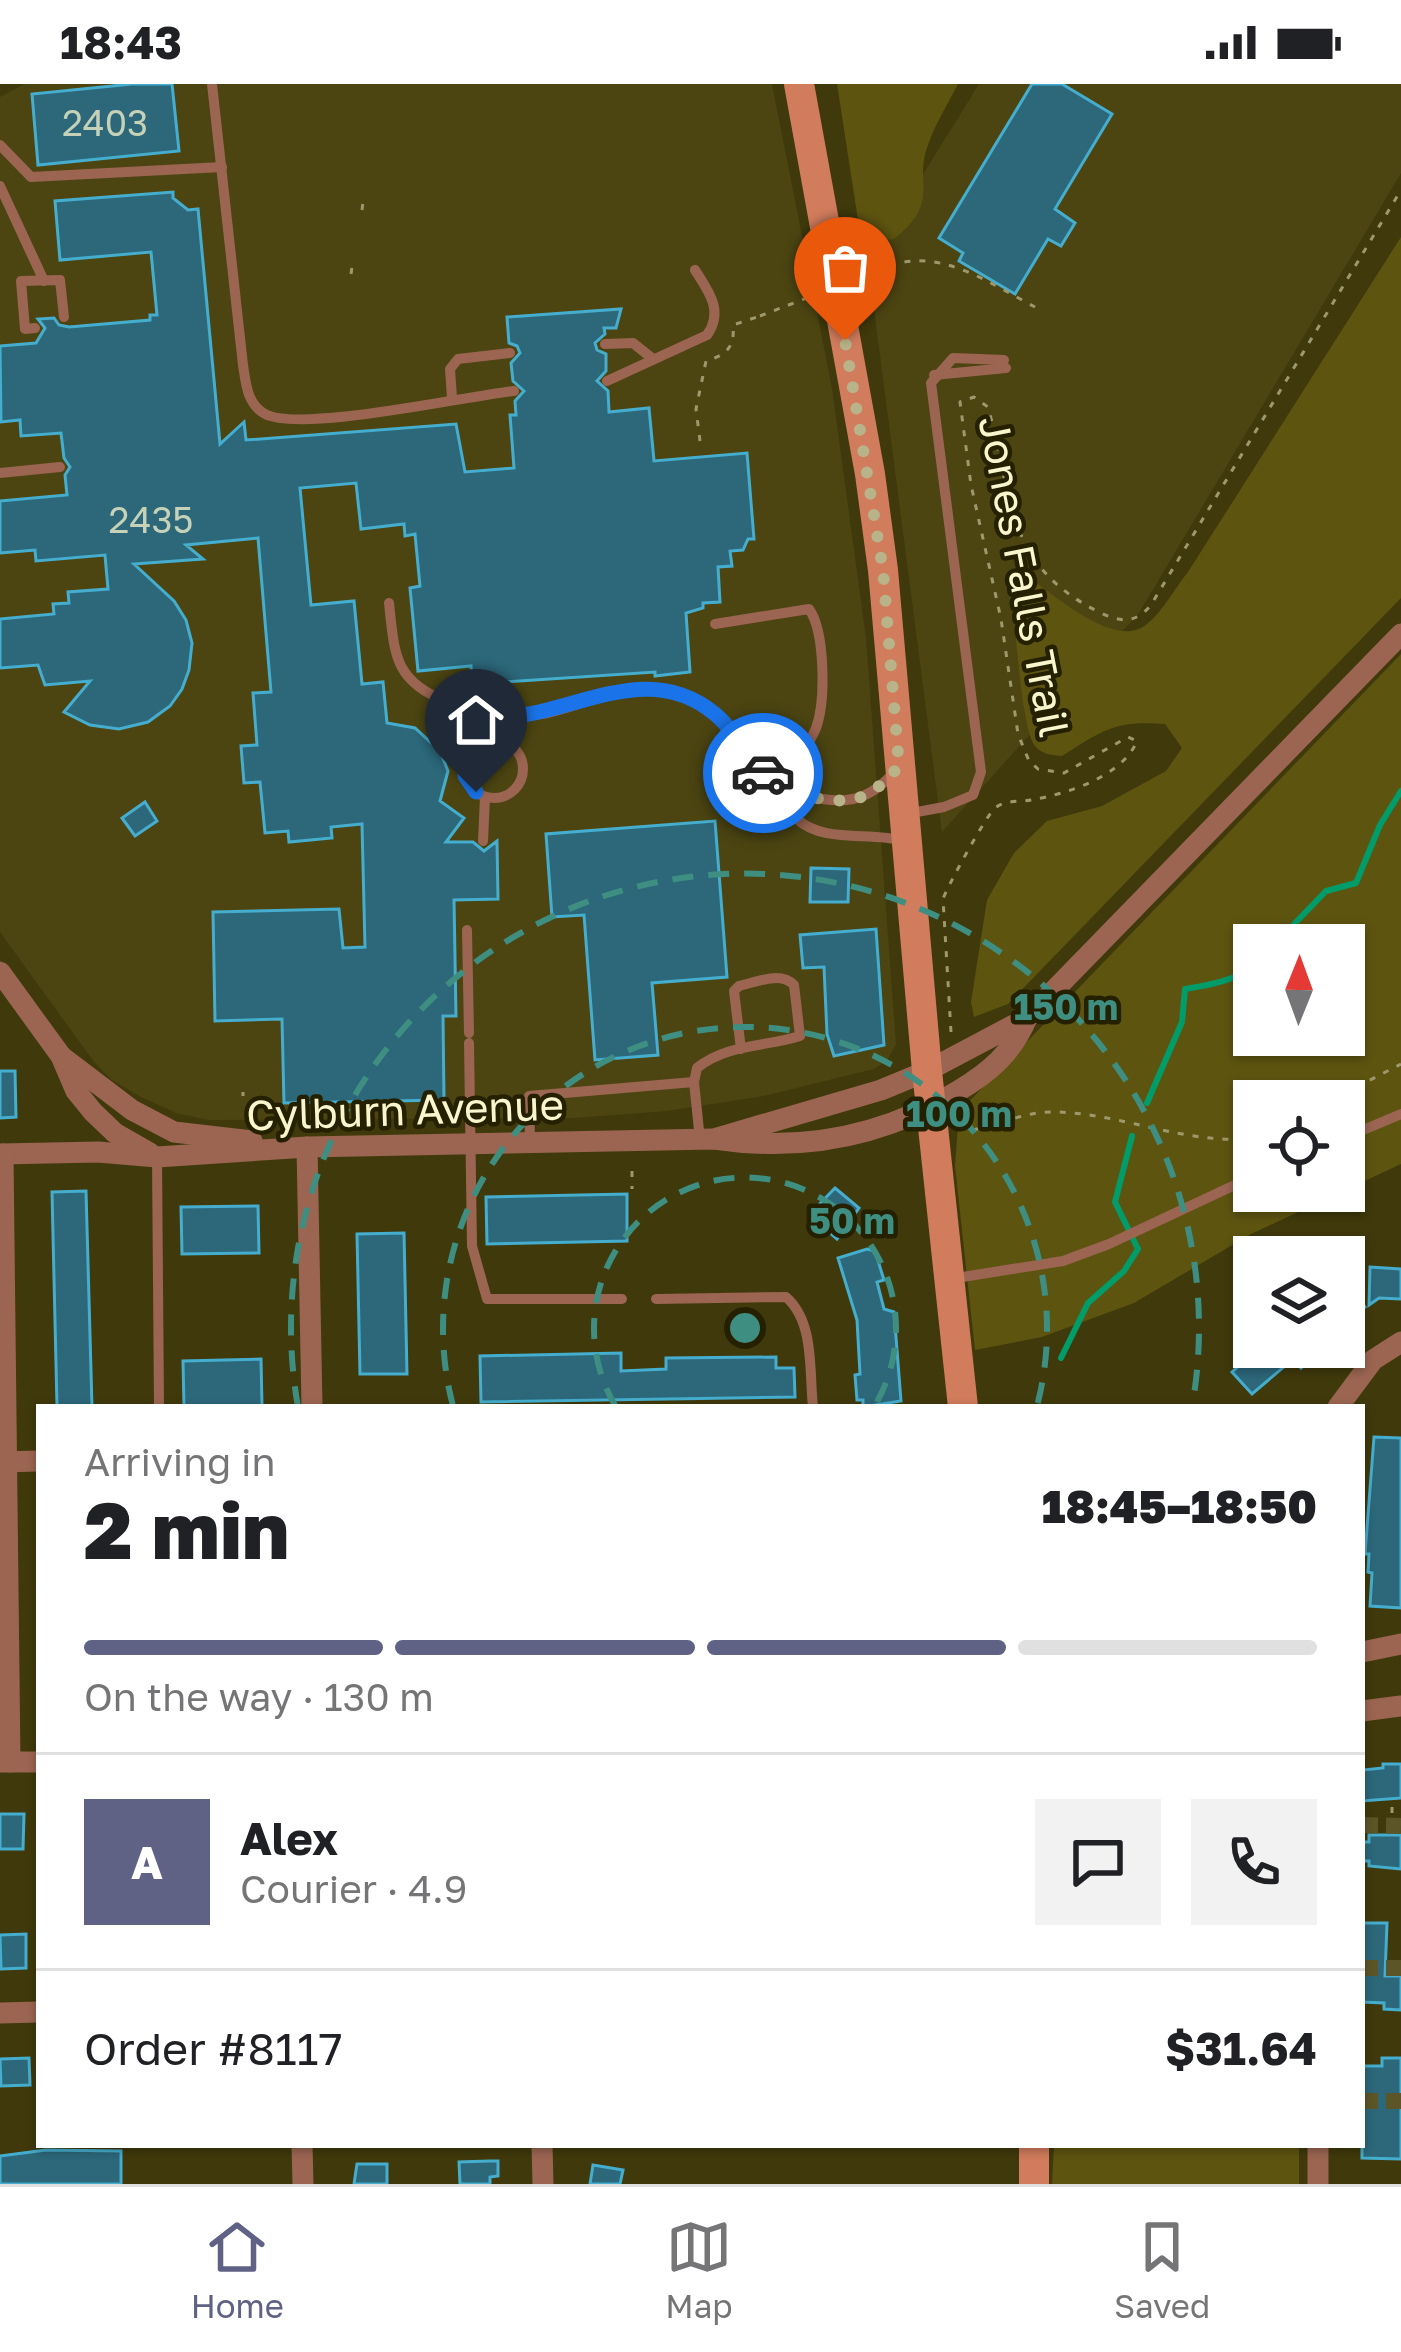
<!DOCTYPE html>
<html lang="en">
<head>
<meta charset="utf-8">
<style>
	:root { --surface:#fff; --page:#f2f2f2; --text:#202124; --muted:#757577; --line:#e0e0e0; --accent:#5f6185 }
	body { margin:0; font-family:"Golos Text",sans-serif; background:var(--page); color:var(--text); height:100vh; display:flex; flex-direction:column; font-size:45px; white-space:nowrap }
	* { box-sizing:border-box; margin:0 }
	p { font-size:39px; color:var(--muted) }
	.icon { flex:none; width:66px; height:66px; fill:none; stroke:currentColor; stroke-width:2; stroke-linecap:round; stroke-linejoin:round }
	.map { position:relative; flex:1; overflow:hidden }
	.details { position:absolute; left:36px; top:1320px; width:1329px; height:744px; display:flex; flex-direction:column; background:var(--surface); border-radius:0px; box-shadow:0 3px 9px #0004 }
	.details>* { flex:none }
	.needle { width:78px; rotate:1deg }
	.controls { position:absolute; left:1233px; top:840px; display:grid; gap:24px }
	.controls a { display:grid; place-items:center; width:132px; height:132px; border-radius:0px; background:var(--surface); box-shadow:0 3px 9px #0004; font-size:60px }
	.pin { position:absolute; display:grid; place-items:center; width:102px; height:102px; color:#fff; margin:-123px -51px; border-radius:50% 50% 50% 0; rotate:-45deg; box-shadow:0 0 12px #0007 }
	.pin .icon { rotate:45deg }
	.courier { position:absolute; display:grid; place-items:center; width:120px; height:120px; margin:-60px; border:9px solid #1a73e8; border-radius:50%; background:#fff; color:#222; box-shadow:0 3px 15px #0007 }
	.headline em { font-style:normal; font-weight:800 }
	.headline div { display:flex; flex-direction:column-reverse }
	.headline { display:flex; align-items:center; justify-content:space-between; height:204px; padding:0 48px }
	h1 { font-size:78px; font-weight:800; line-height:90px }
	.bar { display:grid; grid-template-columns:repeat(4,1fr); gap:18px 12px; align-content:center; height:144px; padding:0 48px }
	.bar i { height:15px; border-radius:9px; background:var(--line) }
	.bar .selected { background:var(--accent) }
	.bar p { grid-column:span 4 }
	.line { display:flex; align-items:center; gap:30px; padding:0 48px; border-top:3px solid var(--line) }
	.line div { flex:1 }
	.round { display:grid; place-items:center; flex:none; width:126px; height:126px; border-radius:0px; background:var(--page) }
	.status { display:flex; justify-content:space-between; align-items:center; height:84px; padding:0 60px; background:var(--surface); direction:ltr }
	.status svg { height:33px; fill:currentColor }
	.tab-bar { display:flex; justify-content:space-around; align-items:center; height:168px; border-top:3px solid var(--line); background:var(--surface); font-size:33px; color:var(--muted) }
	.tab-bar a { display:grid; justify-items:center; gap:6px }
	.tab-bar .selected { color:var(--accent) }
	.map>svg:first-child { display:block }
</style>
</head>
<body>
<div class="status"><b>18:43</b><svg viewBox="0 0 49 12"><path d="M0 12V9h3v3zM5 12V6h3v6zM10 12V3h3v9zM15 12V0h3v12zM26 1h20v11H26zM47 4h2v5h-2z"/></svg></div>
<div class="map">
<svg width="1401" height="2100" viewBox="0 0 1401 2100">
	<rect width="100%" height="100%" fill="#3f390b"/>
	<g fill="#4c4512">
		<path d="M25,0H772L832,304L866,554L896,960L887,977L874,985L764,1012L667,1027L575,1034L208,1036L176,1029L141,1013L112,996L94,978L0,848V13Z"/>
		<path d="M979,0H1401V89L1139,529L942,748L868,179Z"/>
	</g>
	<g fill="#5d5410" fill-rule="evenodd">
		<path d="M837,0H958C948,20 935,40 928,61C913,100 942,117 894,155C875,158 867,153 858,136Z"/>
		<path d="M1401,153V514L1008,920L974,933L971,918L987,816L1014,769L1047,737L1102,722L1166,687L1182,664L1165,640C1115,636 1103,646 1062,672C1051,671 1043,671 1035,662C1021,645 1015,536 1012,508L1024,491C1052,507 1114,568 1147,540C1163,527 1175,504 1188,488Z"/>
		<path d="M1401,570V1080L1251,1150L1134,1219L1042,1253L975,1266L955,1082L959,1028ZM1254,861H1344V951H1254ZM1254,1017H1344V1107H1254Z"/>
		<path d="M1054,2061H1299V2100H1052Z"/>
	</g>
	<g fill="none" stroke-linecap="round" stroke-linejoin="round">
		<g stroke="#009c6a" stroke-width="6">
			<path d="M1274,861L1326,807L1356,799L1380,741L1401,707"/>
			<path d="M1147,1019L1182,938L1185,905C1208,901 1236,897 1254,881"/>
			<path d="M1061,1274L1088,1219L1124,1187L1138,1165L1115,1118L1132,1052"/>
		</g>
	</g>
	<g fill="#2c677a" stroke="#45aece" stroke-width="3">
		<path d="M132,0H172L179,67L38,81L32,10Z"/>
		<path d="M1032,0H1062L1112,30L1055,125L1075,139L1061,162L1048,155L1015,210L959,177L963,169L939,154Z"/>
		<path d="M173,108V114L188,126L198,125L220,360L244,338L246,356L456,340L465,388L514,384L510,331H516L515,317L524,307L513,297L511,279L520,269L517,262L509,259L507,233L621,225L616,244H604L605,250L595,259L597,266L606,270V287L597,297L608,307L609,328L649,324L654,377L747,369L754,455H748L743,466L730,467L732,482L718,483L720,518L703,519V524L686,529L690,588L655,592V588L472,600L471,582L418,587L410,504L420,502L415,450L405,452L404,440L361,445L356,399L300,404L311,521L354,517L362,600L383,598L387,639L415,644L440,667L448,687L440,717L464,734L446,758H473L484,767L497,757L498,815L454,816L456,932H443L444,1016L284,1019L282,935L215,937L213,828L339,825L343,864L365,863L362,740L331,743L332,754L289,758L288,747L265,749L260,698L244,699L241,662L257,661L253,609L271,608L258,454L186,461L203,475L134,480L174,517L186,536L192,559L189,586L182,605L170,622L148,638L119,645L90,641L64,628L90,597L45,601L38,581L0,584V535L54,530L53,520L69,519L68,508L108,505L105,471L36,477L35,466L0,469V417L67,411L65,391L70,383L64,374L61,349L21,352L20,336L1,338L0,262L36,259L45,244L38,235L54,234L59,241L69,243L150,236V231H157L151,168L60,176L55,117Z"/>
		<path d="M145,718L157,737L135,752L122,734Z"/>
		<path d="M715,737L727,893L652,899L658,971L595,976L584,831L552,833L546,750Z"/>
		<path d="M811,784L849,785L848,818H810Z"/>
		<path d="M876,845L884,961L834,972L827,950L824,883L803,884L800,851Z"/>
		<path d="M0,987H15L16,1033L0,1034Z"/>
		<path d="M835,1104L859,1124L837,1155L809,1131Z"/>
		<path d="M86,1107L92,1323H57L52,1108Z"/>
		<path d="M627,1110V1157L487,1160L486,1113Z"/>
		<path d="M258,1122L259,1169L182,1170L181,1123Z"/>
		<path d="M404,1149L407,1290H360L357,1150Z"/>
		<path d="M867,1165L875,1167L884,1196L877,1198L884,1225L894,1228L901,1317L863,1323V1316H857L855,1291L860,1290L857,1236L838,1174Z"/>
		<path d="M1370,1183L1401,1185V1215L1379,1214L1369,1221Z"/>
		<path d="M1344,1188L1365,1223L1344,1236Z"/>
		<path d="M1260,1263H1324L1301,1284L1293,1275L1252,1310L1232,1288Z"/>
		<path d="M621,1269V1287L666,1285V1274L776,1273V1284H794L795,1313L481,1318L480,1272Z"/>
		<path d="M261,1275L262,1322L184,1323L183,1277Z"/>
		<path d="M1374,1353L1401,1354V1524L1370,1522L1372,1489L1368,1488L1369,1470H1365Z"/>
		<path d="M1383,1680H1401V1714L1362,1717V1686L1383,1684Z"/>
		<path d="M0,1730H24L23,1765H0Z"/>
		<path d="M1369,1751H1401V1785L1369,1782V1777H1362V1758H1369Z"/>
		<path d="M1362,1839H1387L1385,1892H1401V1926L1384,1925V1919L1362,1918Z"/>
		<path d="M26,1850V1884L1,1885L0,1851Z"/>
		<path d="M29,1974L30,2001L1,2002L0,1975Z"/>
		<path d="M1382,1974H1401V2075L1362,2074V1982H1382Z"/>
		<path d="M46,2066L121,2067V2100H0V2072Z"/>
		<path d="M489,2077H498V2092L490,2093V2100H460L459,2078Z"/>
		<path d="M357,2080H387V2100H354Z"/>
		<path d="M593,2081L623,2086L620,2100H590Z"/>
	</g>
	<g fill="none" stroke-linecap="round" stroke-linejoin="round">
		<g stroke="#5b5528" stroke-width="16" stroke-dasharray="16 8" stroke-linecap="butt">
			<path d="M1362,1741L1401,1742"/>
			<path d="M1362,1884H1401"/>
			<path d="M1362,2017H1401"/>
		</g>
		<g stroke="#9e996d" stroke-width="3" stroke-dasharray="6 9" stroke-linecap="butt">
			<path d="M362,126L363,118"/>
			<path d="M890,182C940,163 991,200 1035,223"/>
			<path d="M351,190L352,183"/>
			<path d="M700,357L696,325L706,277C726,271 735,264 733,241L760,232"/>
			<path d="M951,948L943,815C947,803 987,730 995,724C1005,716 1019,718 1031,716C1066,710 1122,693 1137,657L1128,653L1064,689L1038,685L1029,677L1018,650L1001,535L971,401L960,318L974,313L988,323C1013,413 1004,482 1101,529C1122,539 1136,539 1151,521L1401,106"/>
			<path d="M243,1012V1008"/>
			<path d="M1330,1017L1401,980"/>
			<path d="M972,1046C1000,1041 1025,1027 1055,1028C1122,1029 1188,1062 1254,1054"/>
			<path d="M632,1087V1105"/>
			<path d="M1392,1729V1714"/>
		</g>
		<g stroke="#9b6551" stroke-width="10">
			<path d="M212,0L243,281C246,300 247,320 265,330C301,349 466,312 514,307"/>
			<path d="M0,61L31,93L222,83"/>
			<path d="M0,102L44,197"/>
			<path d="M35,244L25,245L21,197L60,196L64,233"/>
			<path d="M605,260L633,259L653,275"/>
			<path d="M934,291L1006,284"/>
			<path d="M607,297L707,251C724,227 709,208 695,186"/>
			<path d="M452,314L450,285L458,275L510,269"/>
			<path d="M0,389L60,383"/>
			<path d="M389,519C395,574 394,596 449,619C481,633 513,636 547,629C592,619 633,592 680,610C723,626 749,670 776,705C783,714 788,728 797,735C824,760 871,747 903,757"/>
			<path d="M715,540L809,525C825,547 826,617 816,644C809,662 789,687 779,709"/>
			<circle cx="494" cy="685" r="29"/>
			<path d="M779,709C830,714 858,731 896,686"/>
			<path d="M906,730L944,723L973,711L981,688L931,299L953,274L1004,276"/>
			<path d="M483,757L485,713"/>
			<path d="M467,846L469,949"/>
			<path d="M469,959L472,1162L487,1215H622"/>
			<path d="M1344,1054L1401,1030"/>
			<path d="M700,1056L694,998L697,984C727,960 765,963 800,952L794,901C780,887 757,898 739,902L734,907L741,965"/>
			<path d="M530,1060L529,1012L694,998"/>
			<path d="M157,1073L159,1323"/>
			<path d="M950,1195L1063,1177L1109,1160L1254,1092"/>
			<path d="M656,1215L786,1213C815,1238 809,1288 813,1323"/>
		</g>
		<g stroke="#9b6551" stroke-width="21">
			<path d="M0,888L61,972L76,1007L93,1028L115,1049L150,1069"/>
			<path d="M61,972L132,1026L174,1048L252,1057"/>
			<path d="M717,1054L881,1006L927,987L1027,934L1401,550"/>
			<path d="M307,1063L312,1323"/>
			<path d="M0,1070L98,1068L157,1073L307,1063L714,1055C801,1068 883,1053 958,1007C990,988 1012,969 1027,934"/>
			<path d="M3,1070L10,1678"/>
			<path d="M1338,1323L1373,1276L1401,1258"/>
			<path d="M0,1378L39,1377"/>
			<path d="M1362,1568L1401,1560"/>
			<path d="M1362,1627L1401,1622"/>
			<path d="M0,1678H39"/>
			<path d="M0,1929L39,1928"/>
			<path d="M302,2061L303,2100"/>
			<path d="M542,2061L543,2100"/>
			<path d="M1318,2100V2061"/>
		</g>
		<g stroke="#d17c5c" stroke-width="30">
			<path d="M799,0L870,390L883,486L927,987L963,1323"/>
			<path d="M1034,2100V2061"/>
		</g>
		<path stroke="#9e996d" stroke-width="3" stroke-dasharray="6 9" stroke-linecap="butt" d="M760,232L890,182"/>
	</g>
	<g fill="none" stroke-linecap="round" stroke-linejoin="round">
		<path stroke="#b8b388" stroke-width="12" stroke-dasharray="0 21.6" d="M763,689L779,709C837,714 856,733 899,682L883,486L845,256"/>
		<path stroke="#1a73e8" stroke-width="15" d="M476,708L465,692L468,671L481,658L504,657L506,633C578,628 649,575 715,630C734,646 748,670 763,689"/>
	</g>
	<g fill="none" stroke="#3e8f81" stroke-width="6" stroke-dasharray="21 15">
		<path d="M616 1323A151 151 0 1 1 874 1323"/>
		<path d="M453 1322A302 302 0 1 1 1037 1322"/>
		<path d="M298 1323A454 454 0 1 1 1192 1323"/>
	</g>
	<g text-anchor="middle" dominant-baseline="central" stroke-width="9" stroke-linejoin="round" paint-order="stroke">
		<g font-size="36" fill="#c6d2b8">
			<text x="105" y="38">2403</text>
			<text x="151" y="435">2435</text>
		</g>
		<g font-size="42" fill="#f9f5cc" stroke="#252000">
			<text transform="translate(1025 492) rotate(79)">Jones Falls Trail</text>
			<text transform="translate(405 1025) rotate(-2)">Cylburn Avenue</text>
		</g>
	</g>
	<circle cx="745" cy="1244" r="18" fill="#3e8f81" stroke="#252000" stroke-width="6"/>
	<g font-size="36" text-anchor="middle" font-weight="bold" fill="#3e8f81" stroke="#252000" stroke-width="9" stroke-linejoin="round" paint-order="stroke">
		<text x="1066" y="936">150 m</text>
		<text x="959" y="1043">100 m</text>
		<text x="852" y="1150">50 m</text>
	</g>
</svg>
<div class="controls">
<a><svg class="needle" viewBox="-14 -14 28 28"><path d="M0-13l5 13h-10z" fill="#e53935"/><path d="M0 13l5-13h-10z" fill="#757577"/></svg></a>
<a><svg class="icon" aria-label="locate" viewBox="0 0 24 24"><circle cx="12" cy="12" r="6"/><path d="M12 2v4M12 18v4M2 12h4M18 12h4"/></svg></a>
<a><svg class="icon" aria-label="layers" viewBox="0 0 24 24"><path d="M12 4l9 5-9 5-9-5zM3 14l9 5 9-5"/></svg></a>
</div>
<div class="pin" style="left:845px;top:256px;background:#ea580c"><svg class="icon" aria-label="bag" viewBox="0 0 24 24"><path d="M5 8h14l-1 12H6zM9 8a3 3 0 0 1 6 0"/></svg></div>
<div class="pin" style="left:476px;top:708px;background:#1f2937"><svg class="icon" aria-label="home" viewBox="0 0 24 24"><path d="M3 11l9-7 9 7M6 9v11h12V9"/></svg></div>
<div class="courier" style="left:763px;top:689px"><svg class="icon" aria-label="car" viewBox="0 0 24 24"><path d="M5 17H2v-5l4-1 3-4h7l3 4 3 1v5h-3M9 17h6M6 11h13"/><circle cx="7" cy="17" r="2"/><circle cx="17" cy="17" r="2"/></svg></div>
<section class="details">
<div class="headline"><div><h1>2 min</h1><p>Arriving in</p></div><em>18:45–18:50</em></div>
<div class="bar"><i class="selected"></i><i class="selected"></i><i class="selected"></i><i></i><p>On the way · 130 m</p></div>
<div class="line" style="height:216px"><b class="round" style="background:var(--accent);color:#fff">A</b><div><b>Alex</b><p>Courier · 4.9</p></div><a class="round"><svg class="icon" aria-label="chat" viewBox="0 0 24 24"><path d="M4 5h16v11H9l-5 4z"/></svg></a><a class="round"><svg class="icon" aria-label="phone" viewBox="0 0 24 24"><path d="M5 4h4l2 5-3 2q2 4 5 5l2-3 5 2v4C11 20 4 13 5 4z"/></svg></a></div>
<div class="line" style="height:156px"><div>Order #8117</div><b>$31.64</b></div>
</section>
</div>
<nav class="tab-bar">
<a class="selected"><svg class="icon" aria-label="home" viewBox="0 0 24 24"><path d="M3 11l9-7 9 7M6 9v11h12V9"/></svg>Home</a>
<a><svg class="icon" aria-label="map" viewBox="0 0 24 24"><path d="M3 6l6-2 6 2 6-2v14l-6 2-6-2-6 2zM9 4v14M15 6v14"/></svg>Map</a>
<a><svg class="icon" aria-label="saved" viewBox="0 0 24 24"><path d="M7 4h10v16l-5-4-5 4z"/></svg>Saved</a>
</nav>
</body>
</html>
